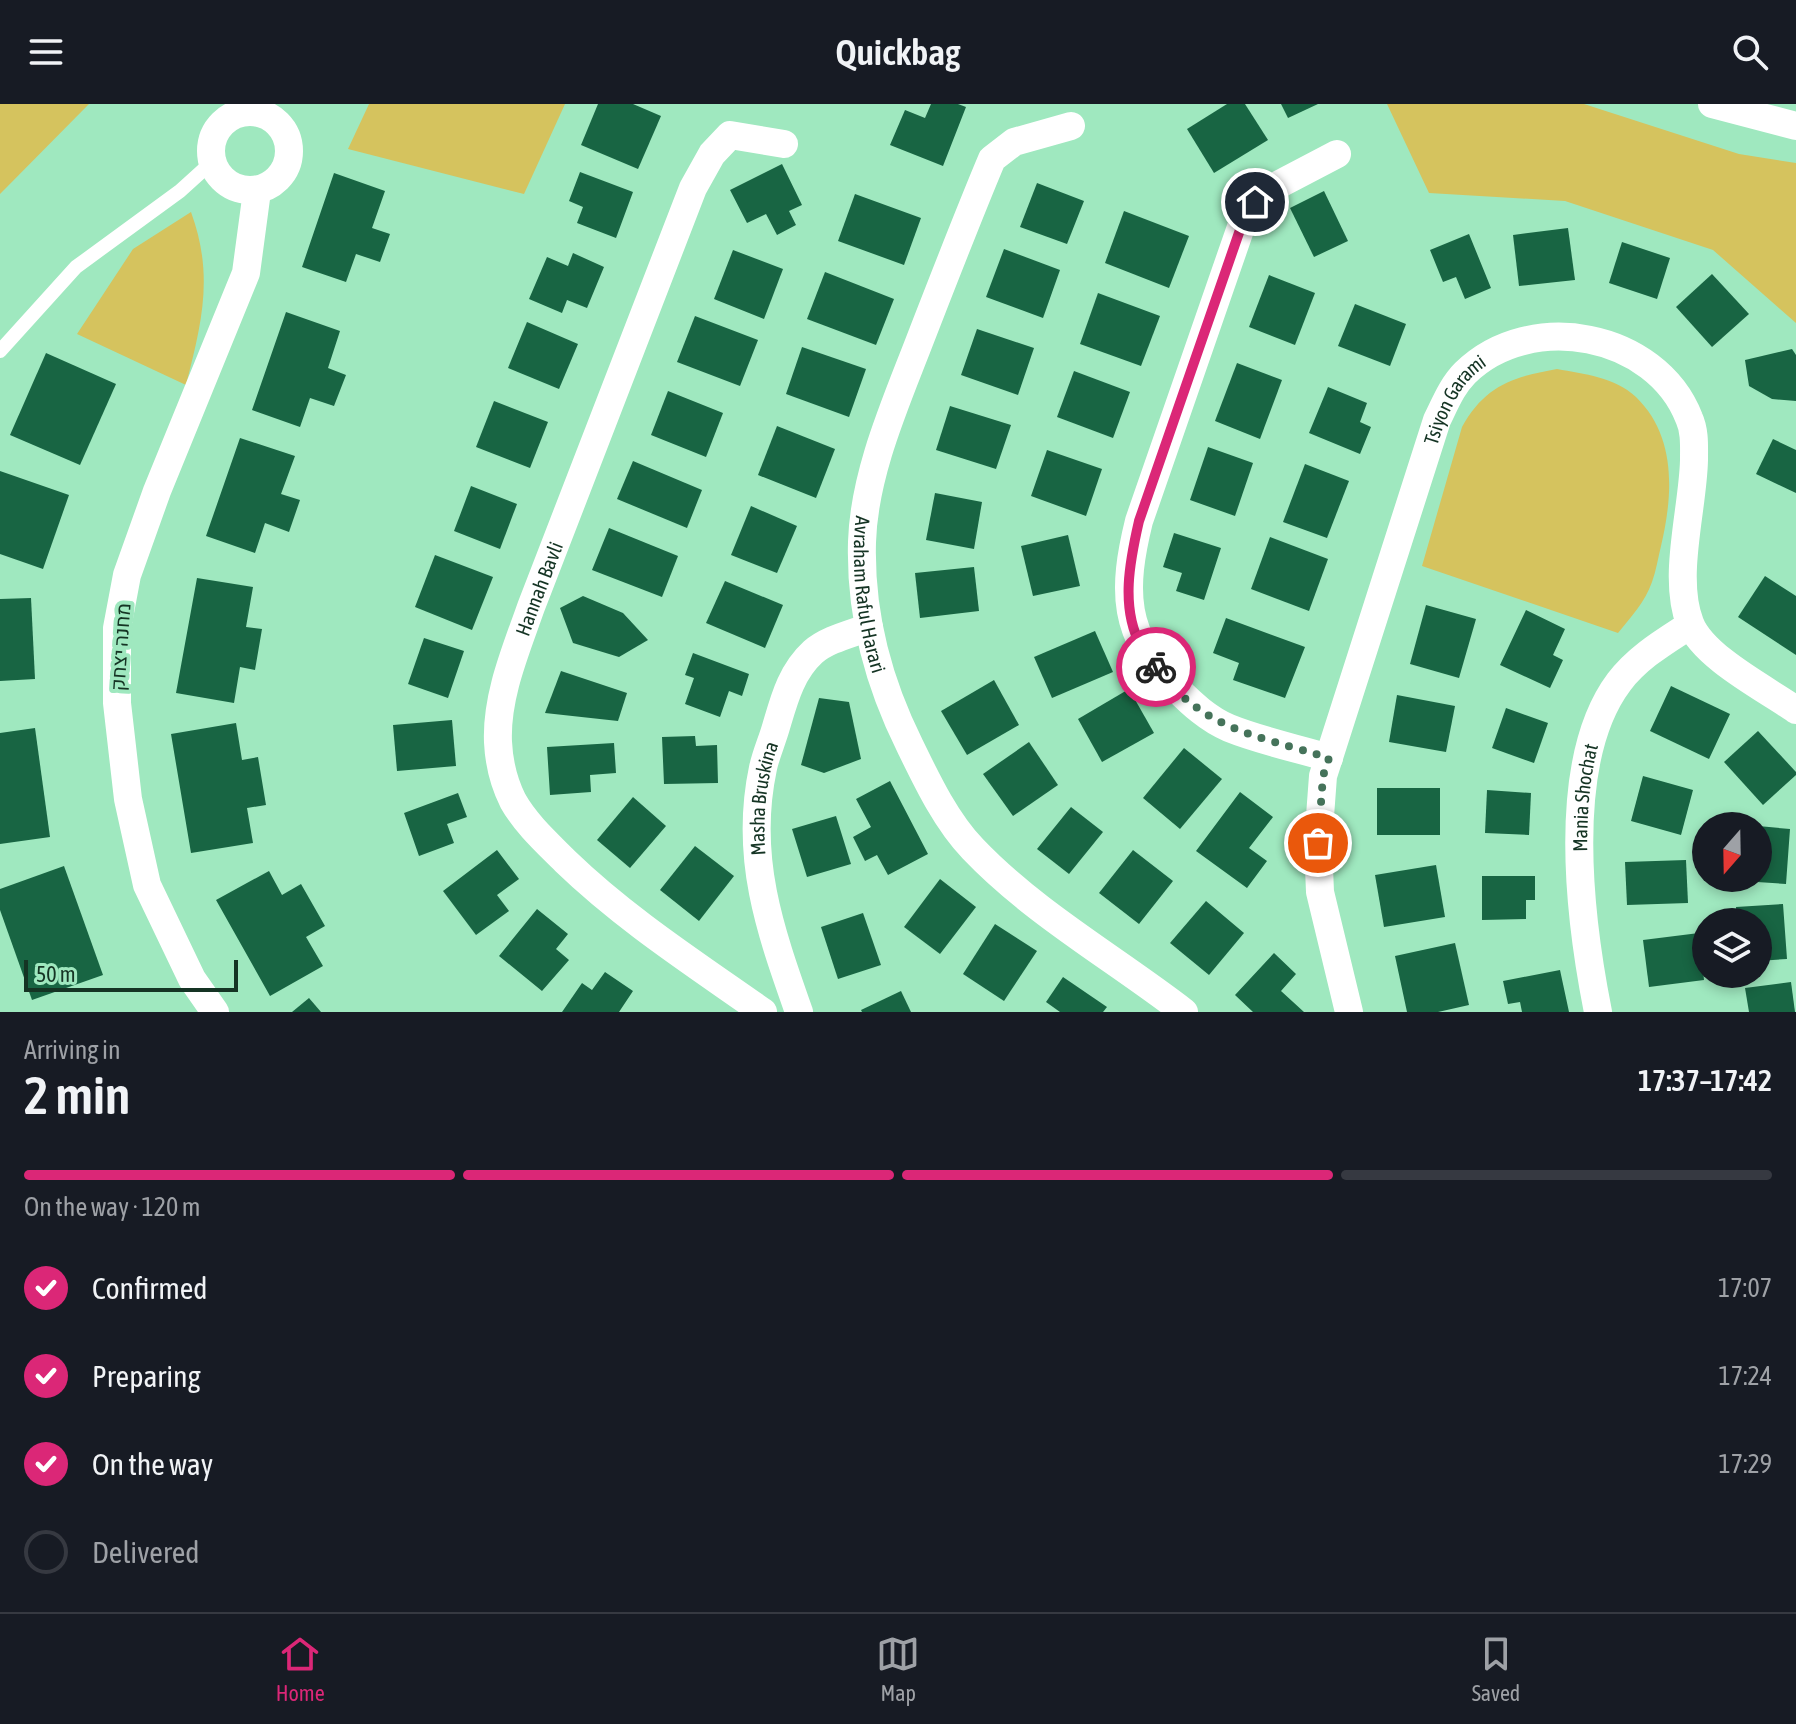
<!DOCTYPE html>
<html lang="en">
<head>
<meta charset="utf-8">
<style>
	:root { --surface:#171b24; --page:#20242c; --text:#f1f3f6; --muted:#9ea1a6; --line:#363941; --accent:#db2777 }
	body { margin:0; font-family:"Asap Condensed",Heebo,sans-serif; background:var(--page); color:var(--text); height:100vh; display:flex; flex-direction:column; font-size:30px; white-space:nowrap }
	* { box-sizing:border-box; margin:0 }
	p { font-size:26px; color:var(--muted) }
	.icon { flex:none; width:44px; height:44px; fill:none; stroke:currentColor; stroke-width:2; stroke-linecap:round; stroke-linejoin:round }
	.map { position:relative; height:908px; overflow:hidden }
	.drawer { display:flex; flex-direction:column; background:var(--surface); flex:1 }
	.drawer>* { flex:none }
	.needle { width:52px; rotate:200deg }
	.tools { position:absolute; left:1692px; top:708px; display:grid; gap:16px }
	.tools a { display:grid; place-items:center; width:80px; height:80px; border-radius:50%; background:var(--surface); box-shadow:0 4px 12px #0003; font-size:40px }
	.scale { position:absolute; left:24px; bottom:20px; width:214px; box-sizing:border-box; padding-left:8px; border:4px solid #153424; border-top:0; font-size:22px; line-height:28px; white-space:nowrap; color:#153424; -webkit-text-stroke:6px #9fe8bf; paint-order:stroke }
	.pin { position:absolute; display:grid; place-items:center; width:68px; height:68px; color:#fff; margin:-34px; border:4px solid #fff; border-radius:50%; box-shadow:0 2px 8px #0007 }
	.courier { position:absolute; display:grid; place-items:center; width:80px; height:80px; margin:-40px; border:6px solid #db2777; border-radius:50%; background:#fff; color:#222; box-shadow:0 2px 10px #0007 }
	.head em { font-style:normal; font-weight:600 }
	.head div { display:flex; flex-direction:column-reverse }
	.head { display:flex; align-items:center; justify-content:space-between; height:136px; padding:0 24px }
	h1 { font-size:52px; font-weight:600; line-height:60px }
	.bar { display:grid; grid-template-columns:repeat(4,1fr); gap:12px 8px; align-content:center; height:96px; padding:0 24px }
	.bar i { height:10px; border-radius:6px; background:var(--line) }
	.bar .on { background:var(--accent) }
	.bar p { grid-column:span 4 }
	ol { padding:0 24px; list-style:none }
	li { display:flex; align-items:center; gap:24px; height:88px }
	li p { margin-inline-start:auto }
	li .icon { padding:8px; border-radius:50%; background:var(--accent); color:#fff; stroke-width:4 }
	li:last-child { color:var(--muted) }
	li i { width:44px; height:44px; border:4px solid var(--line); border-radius:50% }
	header { display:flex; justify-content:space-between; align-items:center; height:104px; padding:0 24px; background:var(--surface); font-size:36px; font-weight:600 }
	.tabs { display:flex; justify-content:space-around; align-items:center; height:112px; border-top:2px solid var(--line); background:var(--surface); font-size:22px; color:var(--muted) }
	.tabs a { display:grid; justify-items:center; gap:4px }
	.tabs .on { color:var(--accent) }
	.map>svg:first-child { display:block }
</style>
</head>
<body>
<header><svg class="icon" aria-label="menu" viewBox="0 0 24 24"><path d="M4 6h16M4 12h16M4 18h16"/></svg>Quickbag<svg class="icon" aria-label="search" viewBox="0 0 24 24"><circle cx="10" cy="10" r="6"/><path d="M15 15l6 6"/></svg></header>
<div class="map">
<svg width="1796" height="908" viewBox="0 0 1796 908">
	<rect width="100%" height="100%" fill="#9fe8bf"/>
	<g fill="#d5c35e">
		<path d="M0,0H89L0,90Z"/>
		<path d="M369,0H565L524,90L348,45Z"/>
		<path d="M1387,0H1584L1739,50L1796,59V219L1713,146L1565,97L1429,89Z"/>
		<path d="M191,108C214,171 202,218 186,281L77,230L133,145Z"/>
		<path d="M1557,265C1584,270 1615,273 1636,293C1677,333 1673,391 1661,442C1658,454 1656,467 1652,478C1645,498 1631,513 1618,529L1422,462L1462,323C1485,282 1512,273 1557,265Z"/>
	</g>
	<g fill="#186543">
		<path d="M598,0H633L661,12L638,65L581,41Z"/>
		<path d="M931,0H958L966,3L943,62L890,41L905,6L925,14Z"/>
		<path d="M1227,0H1245L1268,36L1214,69L1187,25Z"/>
		<path d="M1281,0H1318L1288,14Z"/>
		<path d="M782,60L802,101L789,107L796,121L777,131L766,110L747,119L730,86Z"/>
		<path d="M580,68L633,88L616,134L577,119L583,103L569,97Z"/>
		<path d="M334,69L385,87L372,124L390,130L380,158L356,150L346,178L302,163Z"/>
		<path d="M1037,79L1084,97L1067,140L1020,123Z"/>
		<path d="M1324,87L1348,137L1314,153L1290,104Z"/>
		<path d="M855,90L921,114L904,161L838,137Z"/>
		<path d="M1124,107L1189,132L1169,184L1105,159Z"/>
		<path d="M1568,124L1575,176L1519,182L1513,131Z"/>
		<path d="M1469,130L1491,184L1465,195L1456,173L1443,178L1430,146Z"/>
		<path d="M1622,138L1670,154L1657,195L1609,179Z"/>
		<path d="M1004,145L1060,166L1043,214L986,193Z"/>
		<path d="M733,146L783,165L764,215L714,195Z"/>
		<path d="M573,149L604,163L587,204L567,196L562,209L529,195L547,153L568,162Z"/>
		<path d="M825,168L894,195L876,241L807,215Z"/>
		<path d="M1712,170L1749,210L1712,243L1676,203Z"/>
		<path d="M1269,171L1315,189L1295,241L1249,223Z"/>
		<path d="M1098,189L1160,212L1141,262L1080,240Z"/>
		<path d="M1355,200L1406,220L1390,262L1338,242Z"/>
		<path d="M286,208L340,227L328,264L346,271L334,302L310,294L300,323L252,306Z"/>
		<path d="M695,212L758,236L740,282L677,258Z"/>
		<path d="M527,218L578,240L559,285L508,264Z"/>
		<path d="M977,225L1034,244L1018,291L961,271Z"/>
		<path d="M802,243L866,265L849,313L786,290Z"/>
		<path d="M1792,245L1796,251V297L1772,295L1749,282L1745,256Z"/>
		<path d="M46,249L116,280L80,361L10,331Z"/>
		<path d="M1237,259L1282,276L1260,335L1215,317Z"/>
		<path d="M1074,267L1130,288L1113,334L1057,313Z"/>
		<path d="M1328,283L1367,299L1360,318L1371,323L1360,350L1309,329Z"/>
		<path d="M668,287L723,309L706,353L651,331Z"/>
		<path d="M494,297L548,318L530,364L476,343Z"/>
		<path d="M950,302L1011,321L996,365L936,346Z"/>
		<path d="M777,322L835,345L816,394L758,371Z"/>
		<path d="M240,334L295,352L281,390L300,396L289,428L265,419L255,449L206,432Z"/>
		<path d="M1773,335L1796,346V389L1756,370Z"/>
		<path d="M1208,343L1253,359L1235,412L1190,396Z"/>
		<path d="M1047,346L1102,365L1086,412L1031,392Z"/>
		<path d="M633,357L702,386L687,424L617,395Z"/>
		<path d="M1305,360L1349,377L1327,434L1283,418Z"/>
		<path d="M0,367L69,391L43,465L0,450Z"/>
		<path d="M471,382L517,400L500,445L454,427Z"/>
		<path d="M935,389L982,398L974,445L926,436Z"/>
		<path d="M751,402L797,422L777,469L731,451Z"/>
		<path d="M609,424L678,452L662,493L592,466Z"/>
		<path d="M1174,429L1221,444L1204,496L1176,487L1182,469L1163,463Z"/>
		<path d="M1068,431L1080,482L1033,492L1021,442Z"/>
		<path d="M1270,433L1328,455L1309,507L1251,485Z"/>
		<path d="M435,451L493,473L472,526L415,503Z"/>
		<path d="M974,463L979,507L920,514L915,469Z"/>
		<path d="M1765,472L1796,492V551L1738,513Z"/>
		<path d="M197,474L253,483L246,523L262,525L255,566L240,563L234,599L176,589Z"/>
		<path d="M725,477L783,501L765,544L706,519Z"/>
		<path d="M583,492L623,509L648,536L619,553L573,539L560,504Z"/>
		<path d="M31,494L35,575L0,577V495Z"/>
		<path d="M1426,501L1476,515L1459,574L1410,560Z"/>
		<path d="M1526,506L1565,525L1553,551L1563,556L1550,584L1500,561Z"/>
		<path d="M1226,514L1305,543L1285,594L1233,576L1239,559L1213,549Z"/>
		<path d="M1095,527L1113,568L1052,594L1034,553Z"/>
		<path d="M424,534L464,547L448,594L408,580Z"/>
		<path d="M693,549L749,570L742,592L729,587L720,613L685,600L694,574L685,571Z"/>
		<path d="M561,567L627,589L618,617L545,609Z"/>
		<path d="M994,576L1019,621L967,651L941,607Z"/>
		<path d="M1671,582L1730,610L1709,655L1650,627Z"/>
		<path d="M1129,585L1154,629L1102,658L1078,615Z"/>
		<path d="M1397,591L1455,602L1446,648L1389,638Z"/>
		<path d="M819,594L849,598L861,655L824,669L801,661Z"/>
		<path d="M1506,604L1548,619L1534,659L1492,644Z"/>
		<path d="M452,616L456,662L397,667L393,621Z"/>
		<path d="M236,619L242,656L258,653L266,701L247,704L253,739L191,749L171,630Z"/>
		<path d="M35,624L50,733L0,740V629Z"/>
		<path d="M1758,627L1796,668V671L1763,701L1724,658Z"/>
		<path d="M695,632L696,642L717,641L718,679L664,680L662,633Z"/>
		<path d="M1029,638L1058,681L1013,712L983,670Z"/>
		<path d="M614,639L616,669L590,671L591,688L550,691L547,643Z"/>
		<path d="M1184,644L1222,675L1180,725L1143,694Z"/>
		<path d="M1643,672L1693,686L1681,731L1631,717Z"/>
		<path d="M890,677L928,750L888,771L877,751L865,757L853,733L871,723L856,695Z"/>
		<rect x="1377" y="684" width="63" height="47"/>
		<path d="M1487,686L1531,689L1529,731L1485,729Z"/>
		<path d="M1240,688L1273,713L1249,744L1267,757L1247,784L1196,747Z"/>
		<path d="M458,689L467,713L447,720L454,739L419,752L404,709Z"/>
		<path d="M633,693L666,722L630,764L597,736Z"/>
		<path d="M1071,703L1103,728L1069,770L1037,745Z"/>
		<path d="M836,712L851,760L807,773L792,725Z"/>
		<path d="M1758,722L1790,725L1786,780L1742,777V774H1758Z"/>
		<path d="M695,742L734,772L699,817L660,786Z"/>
		<path d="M497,746L519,775L497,791L509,807L476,831L443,787Z"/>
		<path d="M1133,746L1173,777L1139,820L1099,789Z"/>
		<path d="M1686,756L1688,799L1627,801L1625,758Z"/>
		<path d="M1436,761L1445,813L1384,823L1375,771Z"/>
		<path d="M64,762L103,871L32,896L0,806V785Z"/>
		<path d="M269,767L282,791L301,780L325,822L306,833L323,862L270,892L216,796Z"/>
		<path d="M1482,772H1535V796H1526V815L1482,816Z"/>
		<path d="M940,775L976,803L940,850L904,823Z"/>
		<path d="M1206,797L1244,829L1209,871L1170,839Z"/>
		<path d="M1783,800L1787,855L1758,857V818H1737L1736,803Z"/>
		<path d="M537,805L568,830L556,845L569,856L542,887L499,852Z"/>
		<path d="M863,809L881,861L838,875L821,823Z"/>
		<path d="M995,820L1037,847L1004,897L963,870Z"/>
		<path d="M1699,829L1704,876L1649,883L1643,836Z"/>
		<path d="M1455,839L1469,901L1438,908H1407L1395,852Z"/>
		<path d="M1274,849L1296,870L1281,887L1304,908H1253L1235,891Z"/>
		<path d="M1560,866L1569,908H1522L1520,898L1508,900L1503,877Z"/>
		<path d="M605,868L633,887L619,908H562L582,879L592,886Z"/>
		<path d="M1063,873L1107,903L1103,908H1060L1046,898Z"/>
		<path d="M1791,878L1795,908H1749L1745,884Z"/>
		<path d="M901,887L911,908H862L861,906Z"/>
		<path d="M309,894L321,908H292Z"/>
	</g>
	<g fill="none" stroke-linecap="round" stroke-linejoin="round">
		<path stroke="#fff" stroke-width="14" d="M0,247L76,163L180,87L212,58"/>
		<g stroke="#fff" stroke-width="28">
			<path d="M1712,0L1796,22"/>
			<circle cx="250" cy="47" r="39"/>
			<path id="s1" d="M1071,22L1014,38L992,55C966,117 942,179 918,241C894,303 864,371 862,438C860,510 878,578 910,642C927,677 946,717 973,745C1034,809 1114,854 1184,908"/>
			<path d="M1329,654C1296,644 1261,637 1229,624C1208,615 1192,600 1176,584C1122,532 1122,486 1139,417L1241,123L1255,98L1272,84L1337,50"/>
			<path d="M215,908L192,875L147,781L128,695L117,599V524L127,471L157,387L246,169L257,87"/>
			<path id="s2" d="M763,908C695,860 625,815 565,757C546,738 526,720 513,697C504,679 499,659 498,638C496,592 516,546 531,503L693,84L712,50L730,31L784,40"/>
			<path id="s3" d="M799,908C770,826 744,753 763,664C766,650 772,637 776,623C784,596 791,568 813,548C828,535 851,530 869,523"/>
			<path id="s4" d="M1349,908L1320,788L1318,739L1323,672L1437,316C1445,300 1452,282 1465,269C1530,205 1656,229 1689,314C1695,327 1694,342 1694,356C1693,405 1672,473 1690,519C1703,553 1766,585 1796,606"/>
			<path id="s5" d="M1598,908C1580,817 1559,658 1619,578C1638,553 1664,538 1690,521"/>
		</g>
	</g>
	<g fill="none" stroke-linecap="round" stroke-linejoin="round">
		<path stroke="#45735a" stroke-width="8" stroke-dasharray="0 14.4" d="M1156,563C1203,626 1258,632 1329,654L1323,672L1318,739"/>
		<path stroke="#db2777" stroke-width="10" d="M1156,563C1151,556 1145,549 1141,542C1120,504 1130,456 1139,417L1241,123L1255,98"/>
	</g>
	<g text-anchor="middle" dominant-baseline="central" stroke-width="8" stroke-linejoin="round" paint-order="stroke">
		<g font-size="20" fill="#153424" stroke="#9fe8bf">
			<text stroke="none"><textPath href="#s4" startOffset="640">Tsiyon Garami</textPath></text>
			<text stroke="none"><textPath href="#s2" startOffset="550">Hannah Bavli</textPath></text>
			<text stroke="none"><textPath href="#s1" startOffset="546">Avraham Raful Harari</textPath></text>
			<text transform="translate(120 543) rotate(-86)">מחנה יצחק</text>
			<text stroke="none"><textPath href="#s3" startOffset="220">Masha Bruskina</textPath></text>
			<text stroke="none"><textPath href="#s5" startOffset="216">Mania Shochat</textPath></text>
		</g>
	</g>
</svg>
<div class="tools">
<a><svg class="needle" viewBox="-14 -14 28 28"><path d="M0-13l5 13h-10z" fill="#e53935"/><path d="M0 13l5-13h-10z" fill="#9ea1a6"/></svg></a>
<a><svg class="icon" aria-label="layers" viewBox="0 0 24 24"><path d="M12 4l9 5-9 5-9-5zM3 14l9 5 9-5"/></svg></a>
</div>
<div class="scale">50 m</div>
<div class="pin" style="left:1318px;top:739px;background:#ea580c"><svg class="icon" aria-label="bag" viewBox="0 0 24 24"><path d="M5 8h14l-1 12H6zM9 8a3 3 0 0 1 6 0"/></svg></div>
<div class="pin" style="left:1255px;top:98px;background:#1f2937"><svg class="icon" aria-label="home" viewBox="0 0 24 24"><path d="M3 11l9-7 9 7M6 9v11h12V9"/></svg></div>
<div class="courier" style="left:1156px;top:563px"><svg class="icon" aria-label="bike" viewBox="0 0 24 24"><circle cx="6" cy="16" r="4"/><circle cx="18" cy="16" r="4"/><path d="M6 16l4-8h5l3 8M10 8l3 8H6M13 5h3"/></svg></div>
</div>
<section class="drawer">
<div class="head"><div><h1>2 min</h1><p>Arriving in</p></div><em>17:37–17:42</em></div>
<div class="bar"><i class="on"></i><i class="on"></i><i class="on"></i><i></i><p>On the way · 120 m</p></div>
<ol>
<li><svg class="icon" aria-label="check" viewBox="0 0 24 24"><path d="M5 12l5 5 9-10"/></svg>Confirmed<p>17:07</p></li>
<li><svg class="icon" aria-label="check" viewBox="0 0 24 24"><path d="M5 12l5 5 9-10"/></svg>Preparing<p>17:24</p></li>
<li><svg class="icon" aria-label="check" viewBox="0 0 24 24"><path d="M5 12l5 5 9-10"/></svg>On the way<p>17:29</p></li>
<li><i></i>Delivered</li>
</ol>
</section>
<nav class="tabs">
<a class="on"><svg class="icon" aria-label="home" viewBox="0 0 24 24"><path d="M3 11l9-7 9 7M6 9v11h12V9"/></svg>Home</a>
<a><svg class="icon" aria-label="map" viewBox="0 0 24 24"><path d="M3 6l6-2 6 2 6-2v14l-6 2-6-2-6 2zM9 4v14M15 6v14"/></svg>Map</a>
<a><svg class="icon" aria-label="saved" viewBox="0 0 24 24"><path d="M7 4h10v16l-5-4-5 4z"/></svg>Saved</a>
</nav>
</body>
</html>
